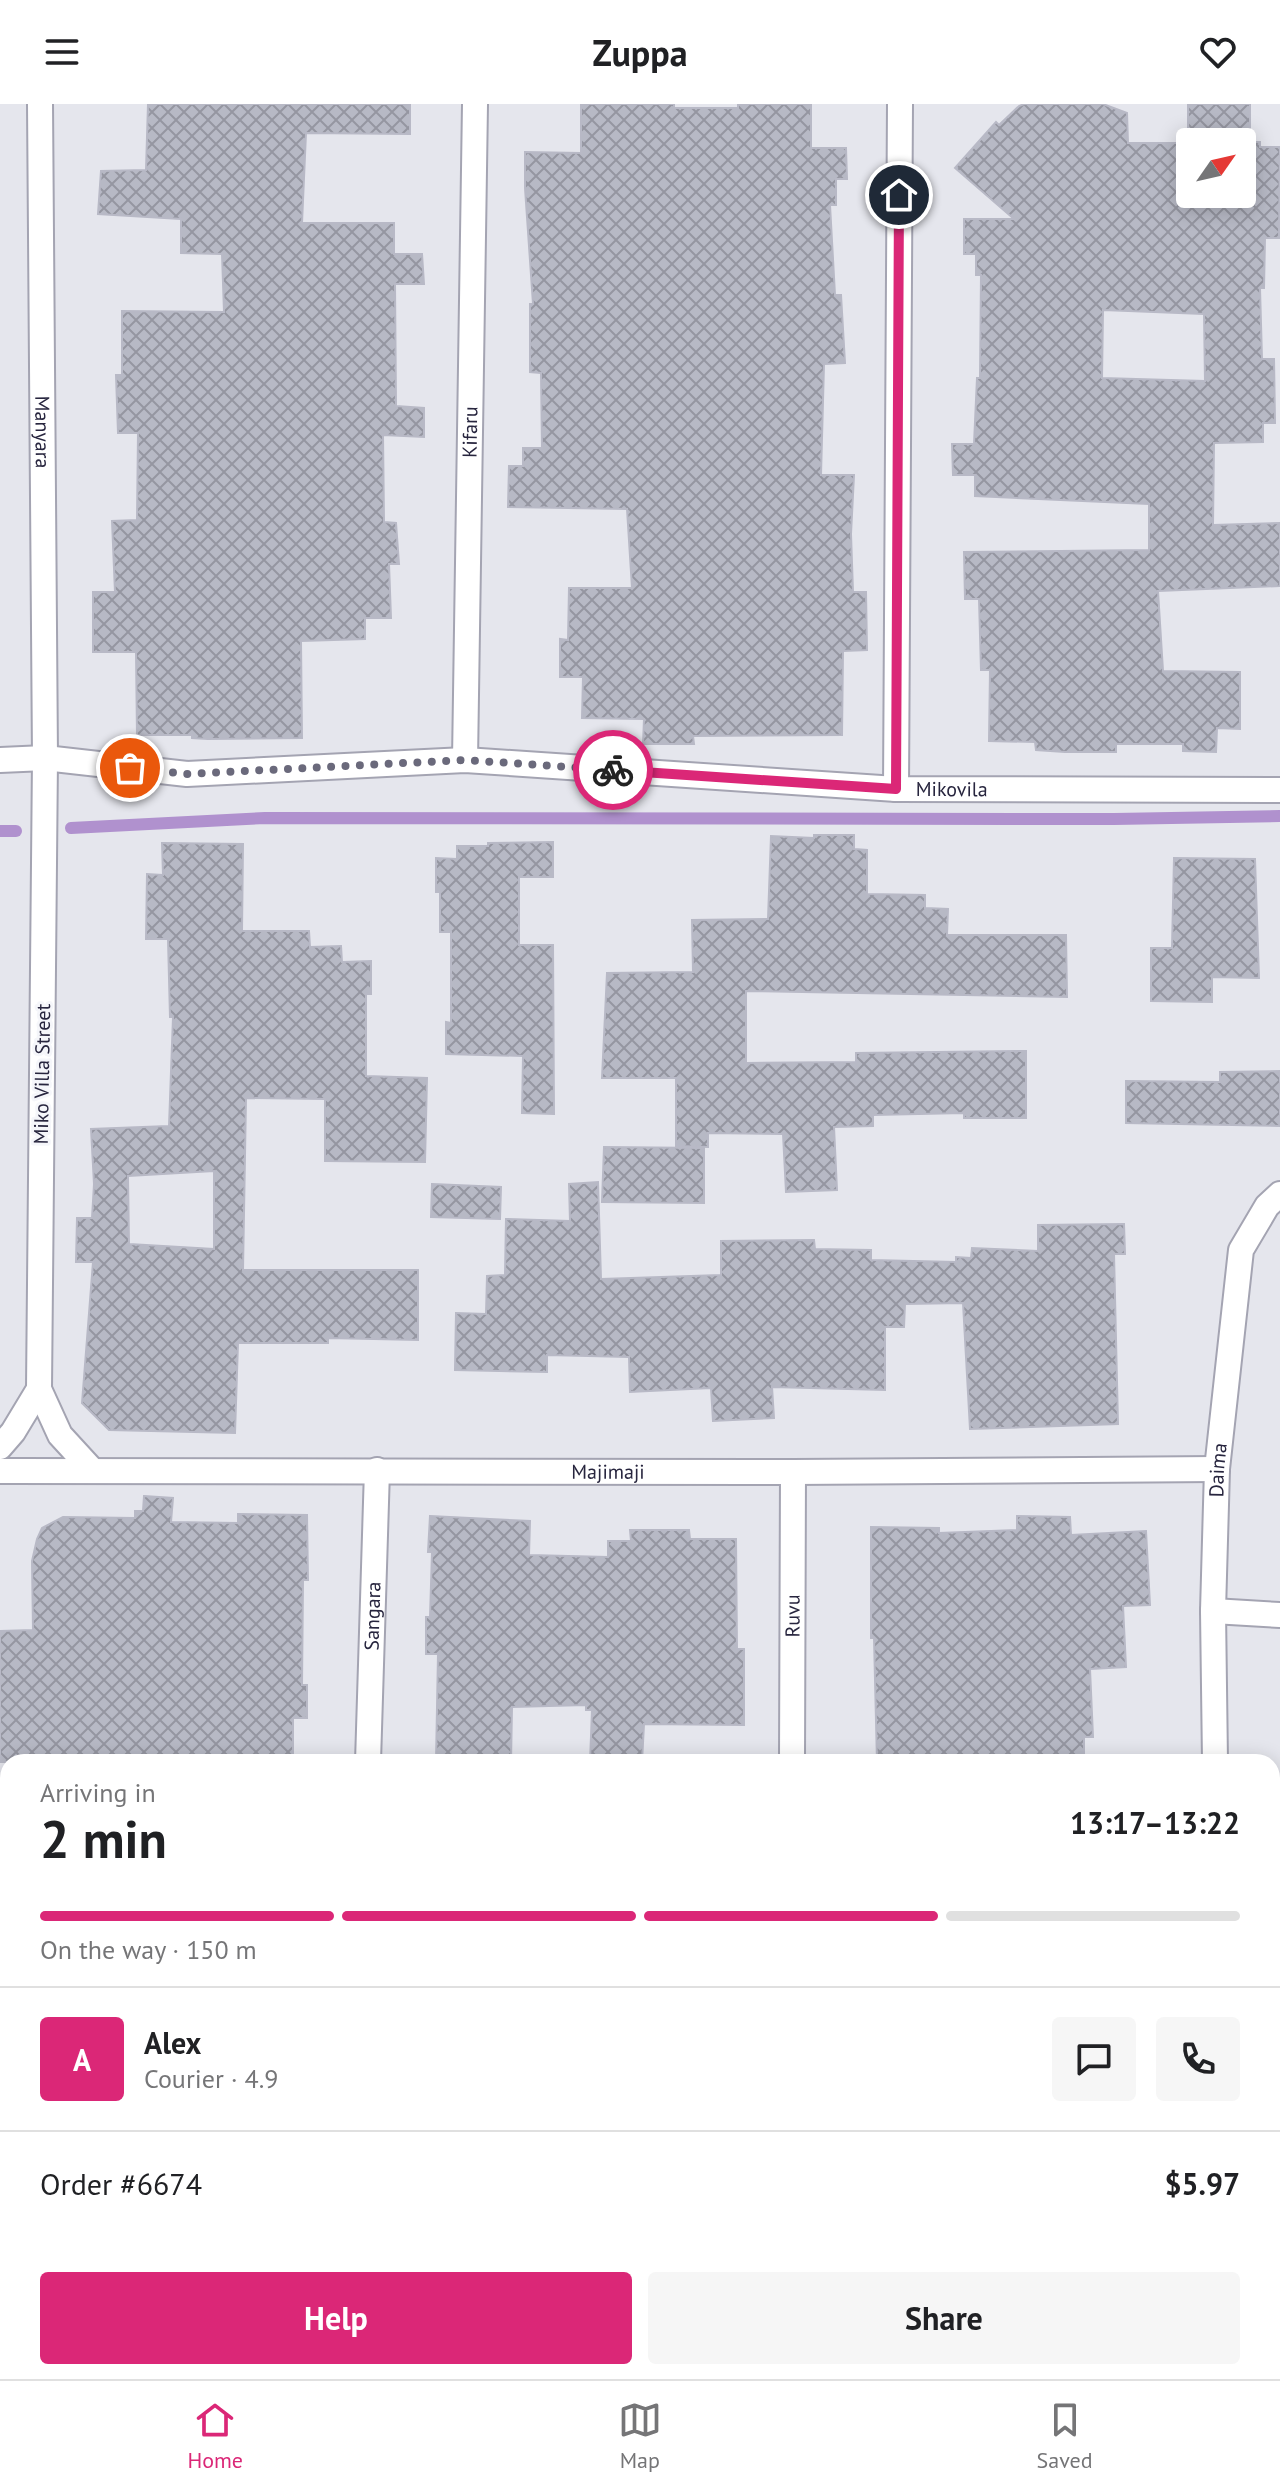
<!DOCTYPE html>
<html lang="en">
<head>
<meta charset="utf-8">
<style>
	:root { --surface:#fff; --page:#f6f6f6; --text:#202124; --muted:#757577; --line:#e0e0e0; --accent:#db2777 }
	body { margin:0; font-family:"PT Sans",sans-serif; background:var(--page); color:var(--text); height:100vh; display:flex; flex-direction:column; font-size:30px; white-space:nowrap }
	* { box-sizing:border-box; margin:0 }
	p { font-size:26px; color:var(--muted) }
	.icon { flex:none; width:44px; height:44px; fill:none; stroke:currentColor; stroke-width:2; stroke-linecap:round; stroke-linejoin:round }
	.map { position:relative; flex:1; overflow:hidden }
	.side { position:absolute; left:0px; top:1650px; width:1280px; height:626px; display:flex; flex-direction:column; background:var(--surface); border-radius:24px 24px 0 0; box-shadow:0 4px 20px #0003 }
	.side>* { flex:none }
	.needle { width:52px; rotate:56deg }
	.tools { position:absolute; left:1176px; top:24px; display:grid; gap:16px }
	.tools a { display:grid; place-items:center; width:80px; height:80px; border-radius:8px; background:var(--surface); box-shadow:0 4px 20px #0003; font-size:40px }
	.pin { position:absolute; display:grid; place-items:center; width:68px; height:68px; color:#fff; margin:-34px; border:4px solid #fff; border-radius:50%; box-shadow:0 2px 8px #0007 }
	.courier { position:absolute; display:grid; place-items:center; width:80px; height:80px; margin:-40px; border:6px solid #db2777; border-radius:50%; background:#fff; color:#222; box-shadow:0 2px 10px #0007 }
	.overview em { font-style:normal; font-weight:700 }
	.overview div { display:flex; flex-direction:column-reverse }
	.overview { display:flex; align-items:center; justify-content:space-between; height:136px; padding:0 40px }
	h1 { font-size:52px; font-weight:700; line-height:60px }
	.bar { display:grid; grid-template-columns:repeat(4,1fr); gap:12px 8px; align-content:center; height:96px; padding:0 40px }
	.bar i { height:10px; border-radius:6px; background:var(--line) }
	.bar .on { background:var(--accent) }
	.bar p { grid-column:span 4 }
	.line { display:flex; align-items:center; gap:20px; padding:0 40px; border-top:2px solid var(--line) }
	.line div { flex:1 }
	.round { display:grid; place-items:center; flex:none; width:84px; height:84px; border-radius:8px; background:var(--page) }
	.primary-button { display:flex; gap:16px; margin-top:auto; padding:16px 40px }
	.primary-button a { flex:1; height:92px; border-radius:8px; background:var(--accent); color:#fff; font-size:32px; font-weight:700; line-height:92px; text-align:center }
	.primary-button a+a { background:var(--page); color:var(--text) }
	header { display:flex; justify-content:space-between; align-items:center; height:104px; padding:0 40px; background:var(--surface); font-size:36px; font-weight:700 }
	.tab-bar { display:flex; justify-content:space-around; align-items:center; height:112px; border-top:2px solid var(--line); background:var(--surface); font-size:22px; color:var(--muted) }
	.tab-bar a { display:grid; justify-items:center; gap:4px }
	.tab-bar .on { color:var(--accent) }
	.map>svg:first-child { display:block }
</style>
</head>
<body>
<header><svg class="icon" aria-label="menu" viewBox="0 0 24 24"><path d="M4 6h16M4 12h16M4 18h16"/></svg>Zuppa<svg class="icon" aria-label="heart" viewBox="0 0 24 24"><path d="M12 20l-8-8c-3-5 5-10 8-4 3-6 11-1 8 4z"/></svg></header>
<div class="map">
<svg width="1280" height="2275" viewBox="0 0 1280 2275">
	<defs>
		<pattern id="building-cross-hatch" width="8" height="8" patternUnits="userSpaceOnUse" patternTransform="scale(2)"><rect width="8" height="8" fill="#b7b9c5"/><path d="M0 0l8 8M0 8l8-8" fill="none" stroke="#9596a1"/></pattern>
	</defs>
	<rect width="100%" height="100%" fill="#e5e6ed"/>
	<g fill="none" stroke-linecap="round" stroke-linejoin="round">
		<g stroke="#b091ce" stroke-width="12">
			<path d="M71,724L265,714L1114,715L1280,712"/>
			<path d="M0,727H16"/>
		</g>
	</g>
	<g fill="url(#building-cross-hatch)" stroke="#b8b9c6" stroke-width="2" fill-rule="evenodd">
		<path d="M148,0H410V30L306,29L302,119H394V150H422L424,180H395L396,302L424,304V333L383,331L384,418L396,419L399,460H389L391,514H365V535L301,537L302,634L208,635L192,634V631H137L136,548H93V488H115L112,417L137,416L138,329H118L116,271H122V207L224,208L222,150L181,149V115L98,110L101,67L146,66Z"/>
		<path d="M581,0H674V4H738V0H811V44H846L847,75H836V101H830L835,191H841L845,259L824,260L821,371H854L851,430L853,488H866L867,546L843,547L842,631L693,632L694,640H643L644,615L582,614L583,573H560V535L568,536L569,484H632L627,405L508,403L509,362H523V344H542L541,269L530,268V200H533L525,84V48L581,49Z"/>
		<path d="M1024,0H1103L1127,9L1128,39H1188V0H1250V38H1260V43H1280L1279,134H1265L1264,184H1260L1262,255H1274L1275,319H1263V338L1214,339L1213,421L1280,419V482L1158,487L1163,567L1240,568V625L1217,624L1216,648L1183,647V640H1116V648H1065L1036,646L1035,638L989,637L990,566H981L979,495H965L964,448L1149,446V400L975,392V371H953L952,340H974L977,274H980L981,171H976V150H964V115H1014L955,64L996,18L999,21L1019,2ZM1190,38H1242V90H1190ZM1103,206L1204,210L1205,277L1102,274Z"/>
		<path d="M814,731H854V745L867,746V790L925,791V804L948,805L947,831H1066L1067,893L746,887V959L856,958V949L1026,947V1014H964V1009L873,1011V1022L834,1023L837,1086L786,1088L783,1030L708,1029V1043L676,1042V974H602L607,869L693,868L692,816L768,815L771,732L814,734Z"/>
		<path d="M553,738V773H519V841H553L554,1010L522,1009L523,952L446,950V918L451,919V828H440V788H436V754L457,755V742H488V739Z"/>
		<path d="M162,739L243,740L242,827H309L310,843L341,842L342,858L371,857V890H366V972L427,974L425,1058L325,1057V995L246,994L243,1166H418V1236L328,1234V1239H238L235,1329L109,1326L82,1299L93,1158H76L77,1114H92L94,1080L91,1025L169,1022L173,913H170L168,835H146L147,770L163,771ZM214,1067V1145L129,1140L128,1072Z"/>
		<path d="M1174,754L1255,755L1259,874L1212,873V898L1151,897V844H1172Z"/>
		<path d="M1280,967V1022L1126,1019V977L1220,978V968Z"/>
		<path d="M604,1043L704,1044V1099L602,1098Z"/>
		<path d="M598,1078L601,1175L721,1171V1137L814,1136L815,1145L871,1146V1156L956,1158V1153L971,1154L972,1144L1038,1147V1121L1124,1120L1125,1150H1114L1118,1320L970,1325L963,1199L905,1200L904,1223H885V1286L772,1283L774,1314L713,1317L711,1284L630,1288L629,1253L547,1251V1268L455,1266L456,1209L486,1210L487,1172L505,1171L506,1115L570,1117L569,1080Z"/>
		<path d="M432,1080L501,1083L500,1115L431,1113Z"/>
		<path d="M144,1392L173,1394L171,1418L238,1419V1410L307,1411L308,1476H303L302,1581H307V1614H293V1655H281V1658H0V1527L33,1526L32,1457L37,1435L42,1424L63,1413L135,1414V1407H143Z"/>
		<path d="M430,1412L530,1417L529,1451L608,1453V1437H631L630,1426H689L690,1435H736L737,1545H744V1621L644,1620L642,1658H590L592,1606H586V1601L512,1603L511,1658H436L438,1550H426V1513H430L432,1448H428Z"/>
		<path d="M1017,1412L1070,1413L1071,1431L1146,1427L1150,1501L1123,1502L1126,1563L1090,1565L1093,1633H1084V1658H877L874,1534H871V1423L939,1424V1429L1017,1426Z"/>
	</g>
	<g fill="none" stroke-linecap="round" stroke-linejoin="round">
		<defs>
			<g id="street">
				<path id="s1" d="M40,0L45,654L39,1285L60,1331L93,1367"/>
				<path id="s2" d="M0,656L45,654L187,670L465,656L896,685L1280,686"/>
				<path id="s3" d="M465,656L475,0"/>
				<path d="M896,685L900,0"/>
				<path d="M0,1343L13,1328L39,1285"/>
				<path id="s4" d="M0,1367L793,1368L1217,1365"/>
				<path d="M1213,1507L1280,1511"/>
				<path id="s5" d="M368,1658L377,1366"/>
				<path id="s6" d="M792,1658L793,1368"/>
				<path id="s7" d="M1215,1658L1213,1507L1217,1365L1241,1146L1267,1102L1280,1090"/>
				<path d="M356,2275V2268"/>
				<path d="M790,2275V2268"/>
				<path d="M1219,2275V2268"/>
			</g>
		</defs>
		<use href="#street" stroke="#a4a4b2" stroke-width="28"/>
		<use href="#street" stroke="#fff" stroke-width="24"/>
	</g>
	<g fill="none" stroke-linecap="round" stroke-linejoin="round">
		<path stroke="#6a697b" stroke-width="8" stroke-dasharray="0 14.4" d="M130,664L187,670L465,656L613,666"/>
		<path stroke="#db2777" stroke-width="10" d="M613,666L896,685L899,91"/>
	</g>
	<g text-anchor="middle" dominant-baseline="central" stroke-width="6" stroke-linejoin="round" paint-order="stroke">
		<g font-size="20" fill="#27253e" stroke="#f5f6fa">
			<text stroke="none"><textPath href="#s1" startOffset="328">Manyara</textPath></text>
			<text stroke="none"><textPath href="#s3" startOffset="328">Kifaru</textPath></text>
			<text stroke="none"><textPath href="#s2" startOffset="954">Mikovila</textPath></text>
			<text transform="translate(42 970) rotate(-89)">Miko Villa Street</text>
			<text stroke="none"><textPath href="#s4" startOffset="608">Majimaji</textPath></text>
			<text stroke="none"><textPath href="#s7" startOffset="292">Daima</textPath></text>
			<text stroke="none"><textPath href="#s5" startOffset="146">Sangara</textPath></text>
			<text stroke="none"><textPath href="#s6" startOffset="146">Ruvu</textPath></text>
		</g>
	</g>
</svg>
<div class="tools">
<a><svg class="needle" viewBox="-14 -14 28 28"><path d="M0-13l5 13h-10z" fill="#e53935"/><path d="M0 13l5-13h-10z" fill="#757577"/></svg></a>
</div>
<div class="pin" style="left:130px;top:664px;background:#ea580c"><svg class="icon" aria-label="bag" viewBox="0 0 24 24"><path d="M5 8h14l-1 12H6zM9 8a3 3 0 0 1 6 0"/></svg></div>
<div class="pin" style="left:899px;top:91px;background:#1f2937"><svg class="icon" aria-label="home" viewBox="0 0 24 24"><path d="M3 11l9-7 9 7M6 9v11h12V9"/></svg></div>
<div class="courier" style="left:613px;top:666px"><svg class="icon" aria-label="bike" viewBox="0 0 24 24"><circle cx="6" cy="16" r="4"/><circle cx="18" cy="16" r="4"/><path d="M6 16l4-8h5l3 8M10 8l3 8H6M13 5h3"/></svg></div>
<section class="side">
<div class="overview"><div><h1>2 min</h1><p>Arriving in</p></div><em>13:17–13:22</em></div>
<div class="bar"><i class="on"></i><i class="on"></i><i class="on"></i><i></i><p>On the way · 150 m</p></div>
<div class="line" style="height:144px"><b class="round" style="background:var(--accent);color:#fff">A</b><div><b>Alex</b><p>Courier · 4.9</p></div><a class="round"><svg class="icon" aria-label="chat" viewBox="0 0 24 24"><path d="M4 5h16v11H9l-5 4z"/></svg></a><a class="round"><svg class="icon" aria-label="phone" viewBox="0 0 24 24"><path d="M5 4h4l2 5-3 2q2 4 5 5l2-3 5 2v4C11 20 4 13 5 4z"/></svg></a></div>
<div class="line" style="height:104px"><div>Order #6674</div><b>$5.97</b></div>
<div class="primary-button"><a>Help</a><a>Share</a></div>
</section>
</div>
<nav class="tab-bar">
<a class="on"><svg class="icon" aria-label="home" viewBox="0 0 24 24"><path d="M3 11l9-7 9 7M6 9v11h12V9"/></svg>Home</a>
<a><svg class="icon" aria-label="map" viewBox="0 0 24 24"><path d="M3 6l6-2 6 2 6-2v14l-6 2-6-2-6 2zM9 4v14M15 6v14"/></svg>Map</a>
<a><svg class="icon" aria-label="saved" viewBox="0 0 24 24"><path d="M7 4h10v16l-5-4-5 4z"/></svg>Saved</a>
</nav>
</body>
</html>
